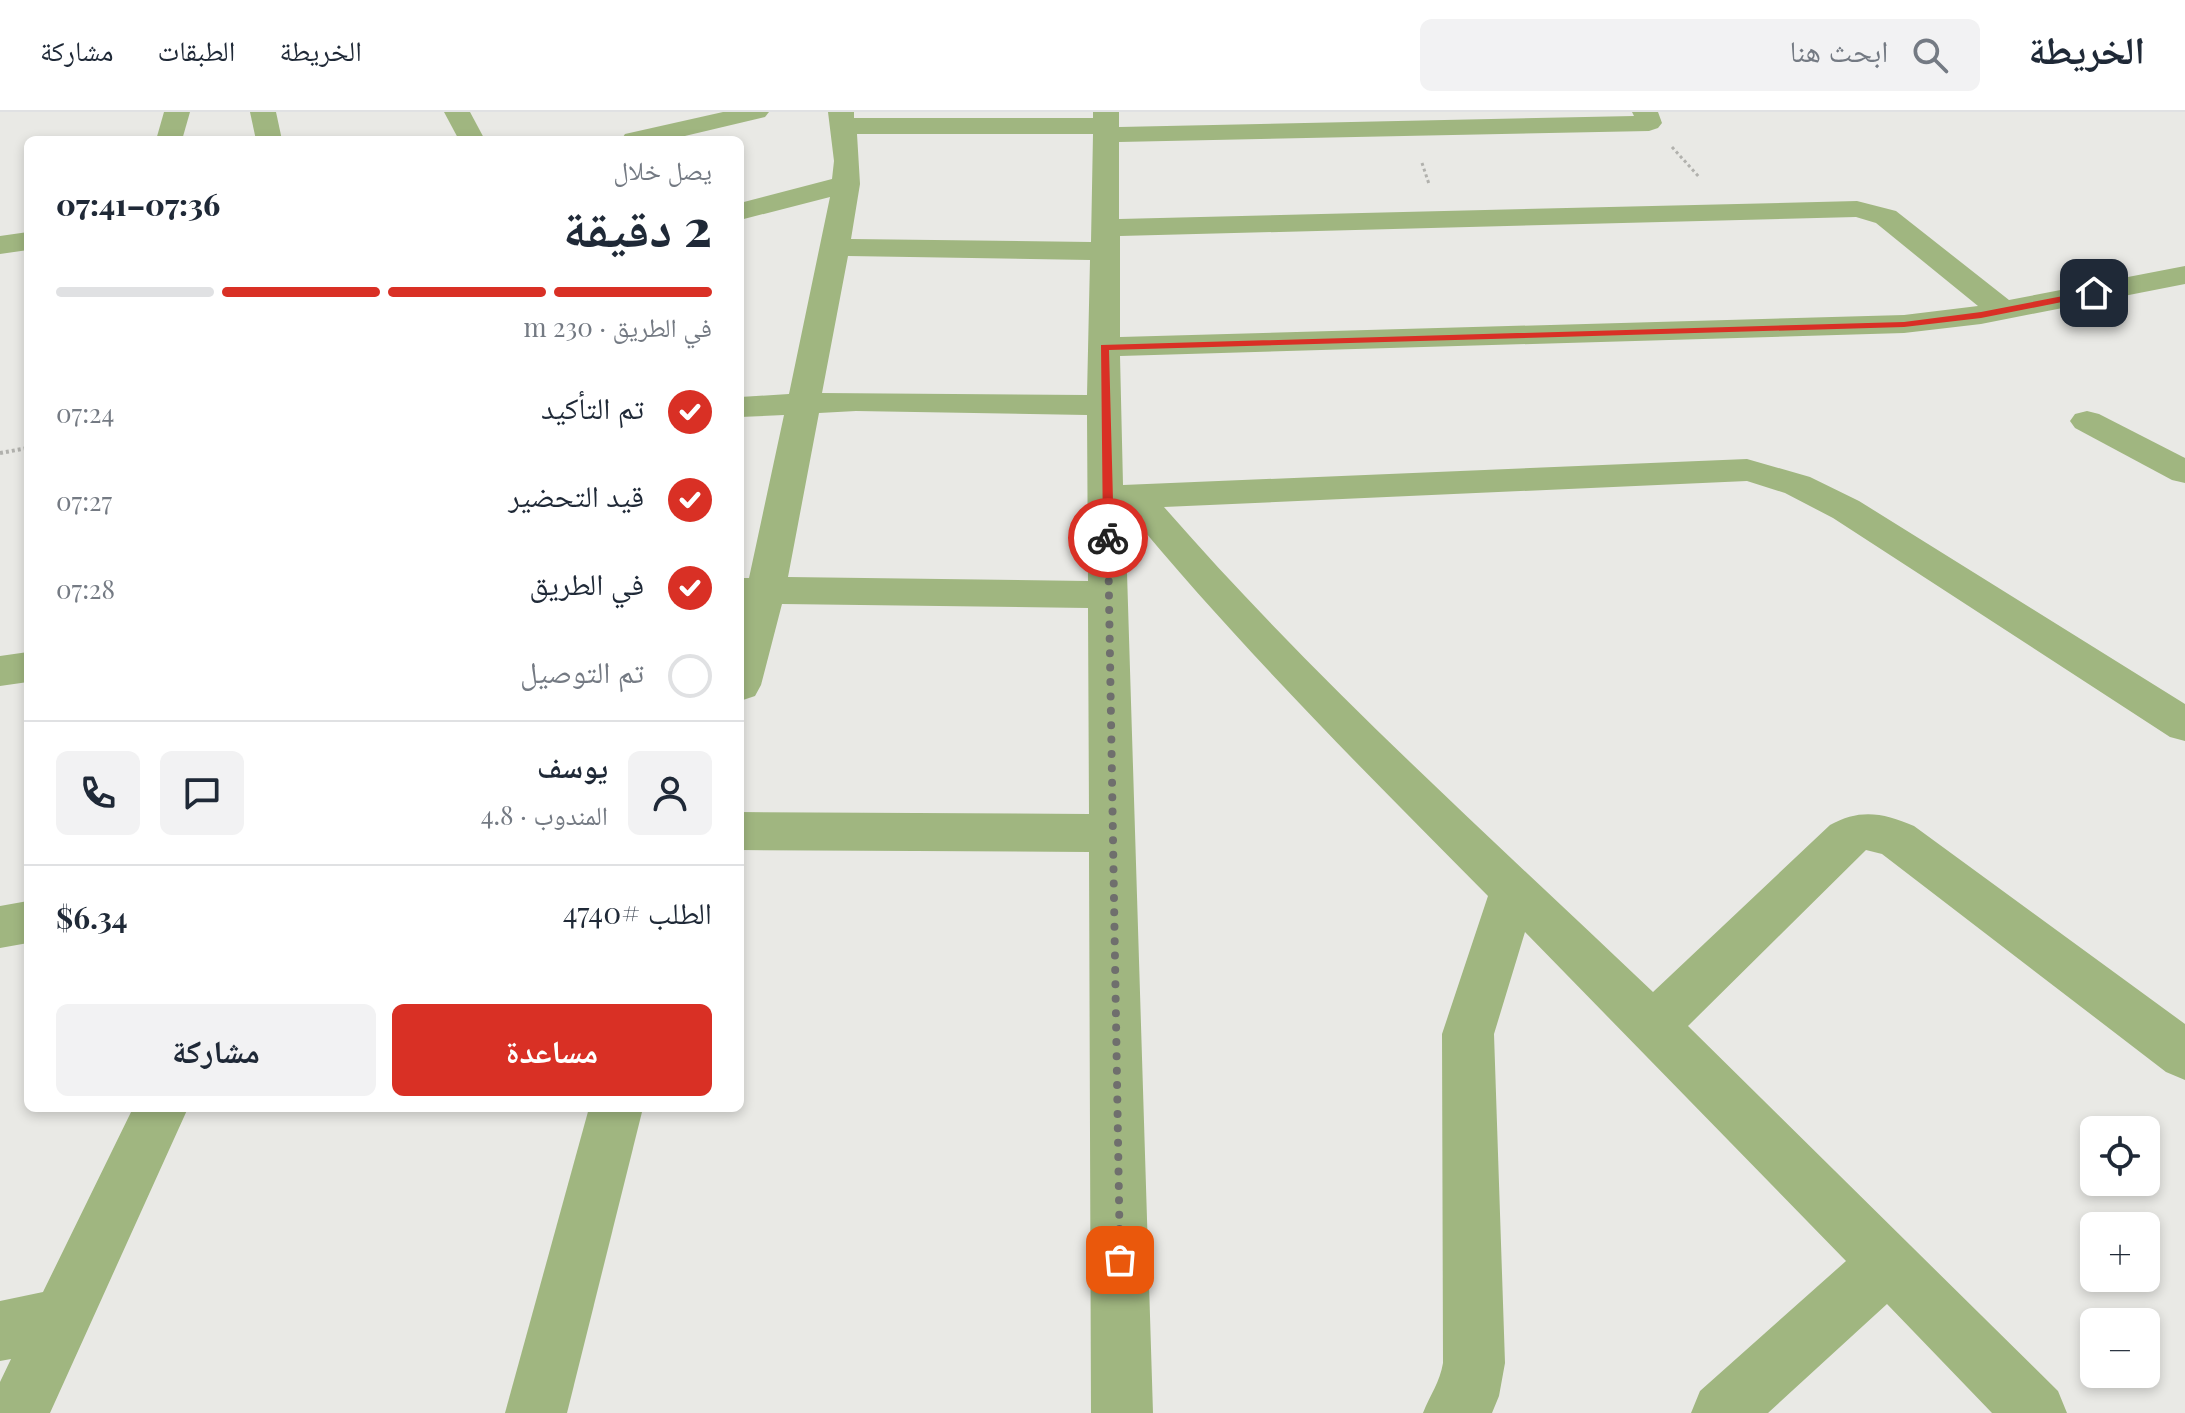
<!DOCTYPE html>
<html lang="ar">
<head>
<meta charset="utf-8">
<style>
	:root { --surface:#fff; --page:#f2f2f3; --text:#1f2937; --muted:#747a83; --line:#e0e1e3; --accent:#d93025 }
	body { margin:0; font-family:"Playfair Display","Noto Naskh Arabic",serif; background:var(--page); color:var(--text); direction:rtl; height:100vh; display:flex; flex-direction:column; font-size:30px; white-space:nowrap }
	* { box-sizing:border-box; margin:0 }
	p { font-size:26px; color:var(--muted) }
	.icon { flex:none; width:44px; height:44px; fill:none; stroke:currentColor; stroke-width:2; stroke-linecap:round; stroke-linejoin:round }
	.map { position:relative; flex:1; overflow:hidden; direction:ltr }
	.sheet { position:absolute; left:24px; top:24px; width:720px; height:976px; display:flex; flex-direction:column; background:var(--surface); border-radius:12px; box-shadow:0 4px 12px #0003; direction:rtl }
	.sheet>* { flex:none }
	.fabs { position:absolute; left:2080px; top:1004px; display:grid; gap:16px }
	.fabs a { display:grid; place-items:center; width:80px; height:80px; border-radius:12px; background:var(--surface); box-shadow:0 4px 12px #0003; font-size:40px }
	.pin { position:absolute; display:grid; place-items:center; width:68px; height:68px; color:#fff; margin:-34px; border-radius:16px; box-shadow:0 4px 12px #0006 }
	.courier { position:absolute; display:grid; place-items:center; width:80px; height:80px; margin:-40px; border:6px solid #d93025; border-radius:50%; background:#fff; color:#222; box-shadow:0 2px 10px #0007 }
	.head em { font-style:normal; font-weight:800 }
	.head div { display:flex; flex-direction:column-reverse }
	.head { display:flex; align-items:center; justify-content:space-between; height:136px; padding:0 32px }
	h1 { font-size:52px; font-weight:800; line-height:60px }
	.bar { display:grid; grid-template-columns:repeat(4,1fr); gap:12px 8px; align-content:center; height:96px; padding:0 32px }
	.bar i { height:10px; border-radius:6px; background:var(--line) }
	.bar .active { background:var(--accent) }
	.bar p { grid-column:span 4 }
	.line { display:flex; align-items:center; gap:20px; padding:0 32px; border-top:2px solid var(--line) }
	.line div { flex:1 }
	.round { display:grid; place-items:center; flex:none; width:84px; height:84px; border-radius:12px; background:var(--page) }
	ol { padding:0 32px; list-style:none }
	li { display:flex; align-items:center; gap:24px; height:88px }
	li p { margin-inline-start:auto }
	li .icon { padding:8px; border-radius:50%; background:var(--accent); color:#fff; stroke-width:4 }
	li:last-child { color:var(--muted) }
	li i { width:44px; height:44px; border:4px solid var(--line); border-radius:50% }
	.cta { display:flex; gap:16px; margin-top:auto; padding:16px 32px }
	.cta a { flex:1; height:92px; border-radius:12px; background:var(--accent); color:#fff; font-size:32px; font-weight:800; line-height:92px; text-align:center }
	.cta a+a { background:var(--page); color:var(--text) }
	header { display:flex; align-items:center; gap:48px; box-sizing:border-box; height:112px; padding:0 40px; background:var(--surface); border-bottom:2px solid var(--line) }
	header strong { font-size:38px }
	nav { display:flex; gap:44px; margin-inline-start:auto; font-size:28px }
	.search { width:560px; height:72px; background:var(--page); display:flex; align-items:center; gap:20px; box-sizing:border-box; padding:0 28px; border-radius:12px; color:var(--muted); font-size:30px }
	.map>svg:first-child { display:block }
</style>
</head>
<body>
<header>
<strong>الخريطة</strong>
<div class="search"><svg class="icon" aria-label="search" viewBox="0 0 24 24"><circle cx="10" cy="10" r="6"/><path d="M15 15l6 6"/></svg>ابحث هنا</div>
<nav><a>الخريطة</a><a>الطبقات</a><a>مشاركة</a></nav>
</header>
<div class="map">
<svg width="2185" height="1301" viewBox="0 0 2185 1301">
	<rect width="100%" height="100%" fill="#e9e9e5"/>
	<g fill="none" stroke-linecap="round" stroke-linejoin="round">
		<g stroke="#b1b1ad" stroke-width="3" stroke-dasharray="3 3" stroke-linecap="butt">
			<path d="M1672,35L1700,66"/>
			<path d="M1422,51L1429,72"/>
		</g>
		<path stroke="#b1b1ad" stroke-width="4" stroke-dasharray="3 3" stroke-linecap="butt" d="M0,341L28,336"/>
		<g fill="#a0b680" fill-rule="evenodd">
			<path d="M164,0H190L182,28H156Z"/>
			<path d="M250,0H276L282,28H256Z"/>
			<path d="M444,0H470L485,28H459Z"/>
			<path d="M723,0H769L765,5L668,28H621L625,22Z"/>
			<path d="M828,0H854V6H1093V0H1119V15L1634,4L1632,0H1658L1662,11L1658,16L1649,19L1119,30V107L1857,89L1896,99L2009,188L2185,154V172L1981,212L1904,221L1120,244L1123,373L1747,347L1810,365L1859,389L2185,592V629L2170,625L1833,406L1785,381L1747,369L1164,395C1315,568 1487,722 1653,880L1830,713C1860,696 1884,701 1914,714L2185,912V968L2166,960L1882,742L1866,738L1688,914L2058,1279L2067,1301H1992L1887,1192L1768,1301H1691L1700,1279L1846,1149L1525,820L1494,922L1505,1251L1499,1284L1492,1301H1423C1430,1283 1440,1270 1443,1251L1442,922L1488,784C1363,658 1238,533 1125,396L1153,1301H1091L1089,740L740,738V700L1089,702L1088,496L782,492L761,573L755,584L740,589V466H749L784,303L740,305V285L789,282L830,85L740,108V91L832,67L834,49ZM857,22H1093L1091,130L851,127L860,72ZM1856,105L1876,111L1978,194L1904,203L1120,225V124ZM848,144L1090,148L1087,283L822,281ZM856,299L1087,303L1088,469L788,465L819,301Z"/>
			<path d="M28,120V138L0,142V124Z"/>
			<path d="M2087,299L2099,302L2185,346V371L2172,368L2075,316L2070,309L2075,302Z"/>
			<path d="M28,540V570L0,574V544Z"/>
			<path d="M28,789V831L0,836V794Z"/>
			<path d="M133,996H188L50,1301H0V1270L11,1247L0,1249V1189L43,1180Z"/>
			<path d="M589,996H643L567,1301H505Z"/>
		</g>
	</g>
	<path fill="#d93025" d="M2094,178L2097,183L1981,206L1904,215L1109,238L1114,426L1108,430L1103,426L1101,233L1904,210L1981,200Z"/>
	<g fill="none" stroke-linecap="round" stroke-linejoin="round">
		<path stroke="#6f6f6d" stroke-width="8" stroke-dasharray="0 14.4" d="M1108,426L1120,1148"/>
	</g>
</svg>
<div class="fabs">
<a><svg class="icon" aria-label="locate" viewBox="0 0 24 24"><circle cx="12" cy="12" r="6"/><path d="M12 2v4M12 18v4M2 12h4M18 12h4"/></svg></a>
<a>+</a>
<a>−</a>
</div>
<div class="pin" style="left:1120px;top:1148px;background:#ea580c"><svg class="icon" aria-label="bag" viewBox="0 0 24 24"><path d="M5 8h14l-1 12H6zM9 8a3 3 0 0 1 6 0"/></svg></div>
<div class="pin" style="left:2094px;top:181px;background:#1f2937"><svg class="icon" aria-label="home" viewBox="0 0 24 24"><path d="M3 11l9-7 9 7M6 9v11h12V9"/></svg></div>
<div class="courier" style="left:1108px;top:426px"><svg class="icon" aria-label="bike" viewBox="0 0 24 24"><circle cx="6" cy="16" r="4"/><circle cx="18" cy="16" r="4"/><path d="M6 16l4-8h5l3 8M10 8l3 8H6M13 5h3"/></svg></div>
<section class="sheet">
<div class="head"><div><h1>2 دقيقة</h1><p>يصل خلال</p></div><em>07:36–07:41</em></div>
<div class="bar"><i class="active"></i><i class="active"></i><i class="active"></i><i></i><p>في الطريق · 230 m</p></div>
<ol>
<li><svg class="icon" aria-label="check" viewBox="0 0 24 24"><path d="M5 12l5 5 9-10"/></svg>تم التأكيد<p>07:24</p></li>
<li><svg class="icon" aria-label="check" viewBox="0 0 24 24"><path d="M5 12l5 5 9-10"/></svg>قيد التحضير<p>07:27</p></li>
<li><svg class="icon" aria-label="check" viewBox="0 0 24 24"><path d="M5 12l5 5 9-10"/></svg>في الطريق<p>07:28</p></li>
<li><i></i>تم التوصيل</li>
</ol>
<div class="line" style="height:144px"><a class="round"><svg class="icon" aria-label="person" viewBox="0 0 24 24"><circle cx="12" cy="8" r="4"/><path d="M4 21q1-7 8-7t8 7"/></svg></a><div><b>يوسف</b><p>المندوب · 4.8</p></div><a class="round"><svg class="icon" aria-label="chat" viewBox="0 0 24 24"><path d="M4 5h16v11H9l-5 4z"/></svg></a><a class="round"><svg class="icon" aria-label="phone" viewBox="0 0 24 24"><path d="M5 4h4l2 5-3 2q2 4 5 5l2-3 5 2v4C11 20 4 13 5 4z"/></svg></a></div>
<div class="line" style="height:104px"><div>الطلب #4740</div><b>$6.34</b></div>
<div class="cta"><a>مساعدة</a><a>مشاركة</a></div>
</section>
</div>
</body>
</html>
